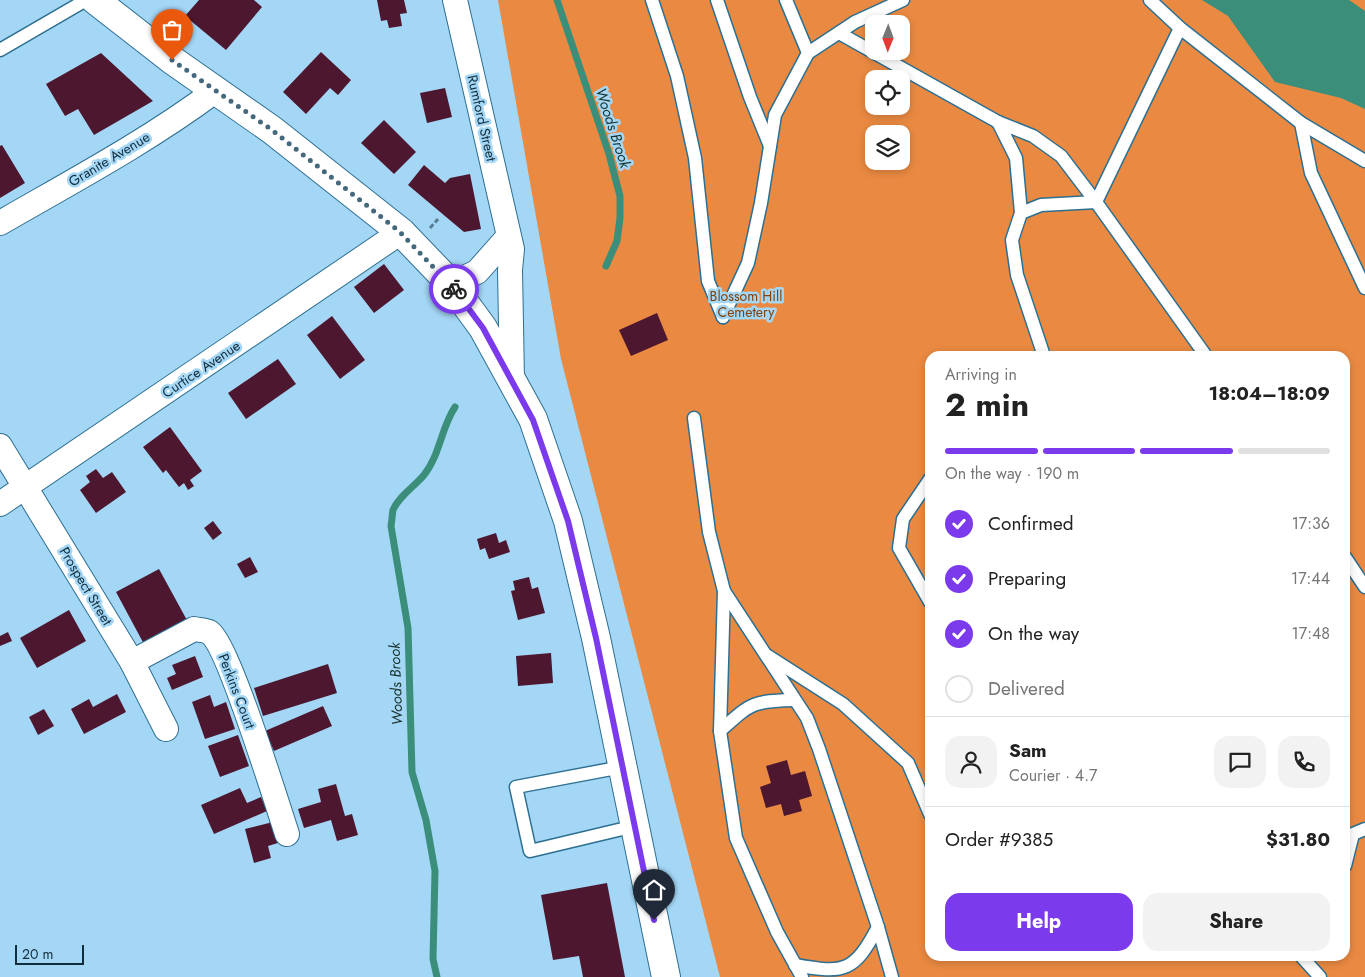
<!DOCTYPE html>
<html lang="en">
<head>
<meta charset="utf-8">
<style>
	:root { --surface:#fff; --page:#f2f2f2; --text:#222; --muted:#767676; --line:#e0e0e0; --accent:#7c3aed }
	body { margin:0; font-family:Jost,sans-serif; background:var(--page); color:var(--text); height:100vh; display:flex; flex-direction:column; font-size:19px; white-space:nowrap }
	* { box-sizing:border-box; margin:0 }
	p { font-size:16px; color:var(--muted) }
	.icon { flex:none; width:28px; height:28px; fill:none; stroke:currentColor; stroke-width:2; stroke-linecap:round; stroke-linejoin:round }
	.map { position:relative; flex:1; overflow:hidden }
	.drawer { position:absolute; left:925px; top:351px; width:425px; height:610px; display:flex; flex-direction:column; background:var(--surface); border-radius:15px; box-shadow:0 2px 8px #0003 }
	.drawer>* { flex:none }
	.needle { width:32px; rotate:181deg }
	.buttons { position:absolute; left:865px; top:15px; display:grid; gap:10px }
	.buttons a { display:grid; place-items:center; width:45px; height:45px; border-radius:10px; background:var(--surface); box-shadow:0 2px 8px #0003; font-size:25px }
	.scale { position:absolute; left:15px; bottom:12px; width:69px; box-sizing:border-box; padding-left:5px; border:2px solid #122d3c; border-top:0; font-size:14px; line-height:18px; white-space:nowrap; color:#122d3c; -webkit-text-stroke:4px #a4d7f6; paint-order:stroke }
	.pin { position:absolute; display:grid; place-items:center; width:42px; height:42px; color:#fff; margin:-51px -21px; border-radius:50% 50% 50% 0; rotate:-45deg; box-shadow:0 0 5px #0007 }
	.pin .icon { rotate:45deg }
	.courier { position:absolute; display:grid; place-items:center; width:50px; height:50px; margin:-25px; border:4px solid #7c3aed; border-radius:50%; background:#fff; color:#222; box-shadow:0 1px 6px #0007 }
	.headline em { font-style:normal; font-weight:700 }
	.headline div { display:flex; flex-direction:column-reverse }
	.headline { display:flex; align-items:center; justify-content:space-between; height:85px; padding:0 20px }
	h1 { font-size:32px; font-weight:700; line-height:38px }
	.bar { display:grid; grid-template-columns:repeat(4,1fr); gap:8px 5px; align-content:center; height:60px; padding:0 20px }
	.bar i { height:6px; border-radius:4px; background:var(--line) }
	.bar .on { background:var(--accent) }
	.bar p { grid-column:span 4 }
	.line { display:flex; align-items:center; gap:12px; padding:0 20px; border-top:1px solid var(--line) }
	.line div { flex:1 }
	.round { display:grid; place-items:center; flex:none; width:52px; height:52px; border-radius:15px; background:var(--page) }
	ol { padding:0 20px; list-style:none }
	li { display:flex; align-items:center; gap:15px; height:55px }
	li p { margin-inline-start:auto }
	li .icon { padding:5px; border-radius:50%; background:var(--accent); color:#fff; stroke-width:4 }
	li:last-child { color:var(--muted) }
	li i { width:28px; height:28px; border:2px solid var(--line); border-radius:50% }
	.cta { display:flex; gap:10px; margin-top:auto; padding:10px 20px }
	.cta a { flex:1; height:58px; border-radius:15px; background:var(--accent); color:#fff; font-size:20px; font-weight:700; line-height:58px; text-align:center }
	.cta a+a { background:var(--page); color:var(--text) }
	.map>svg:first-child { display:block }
</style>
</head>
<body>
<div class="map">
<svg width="1365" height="977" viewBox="0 0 1365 977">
	<rect width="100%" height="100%" fill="#a4d7f6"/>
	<path fill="#ea8a42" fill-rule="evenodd" d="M498,0H1365V977H720L561,359ZM874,24H901V51H874ZM874,79H901V106H874ZM874,134H901V161H874ZM930,356H1345V956H930Z"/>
	<path fill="#3a8e7a" d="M1202,0H1349L1365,11V109L1341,98L1275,82L1228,16Z"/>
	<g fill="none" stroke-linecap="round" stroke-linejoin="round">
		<g stroke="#3a8e7a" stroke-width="7">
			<path d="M557,0L609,154L620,196V218L617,241L606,266"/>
			<path d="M437,977L433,959L435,871L426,820L412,772L408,628L391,526C392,521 392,515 393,510C399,496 415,486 424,475C440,455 441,428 455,407"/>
		</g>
	</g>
	<g fill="#4d1730">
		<path d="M199,0H254L262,7L226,50L185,16Z"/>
		<path d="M377,0H404L407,13L400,14L402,26L389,28L387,20L381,21Z"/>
		<path d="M321,52L351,80L338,95L330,88L306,114L283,92Z"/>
		<path d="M101,53L153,101L94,135L78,109L65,116L46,84Z"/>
		<path d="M445,88L452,117L427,123L420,93Z"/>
		<path d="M384,120L416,152L394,174L361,143Z"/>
		<path d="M2,145L25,183L0,198V146Z"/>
		<path d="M424,165L445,183L450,178L470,174L481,229L464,232L408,185Z"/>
		<path d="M384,264L404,290L374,313L354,287Z"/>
		<path d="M657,313L668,340L631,356L619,330Z"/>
		<path d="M332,316L365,360L340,379L307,335Z"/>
		<path d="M278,359L296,384L246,419L228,393Z"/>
		<path d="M170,427L202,471L190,480L194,486L188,490L184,483L179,487L166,470L163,473L143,447Z"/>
		<path d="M96,469L103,478L112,472L126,492L96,513L80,490L90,482L86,476Z"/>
		<path d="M213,521L222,533L213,540L204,528Z"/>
		<path d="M496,533L499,543L506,540L510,552L489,559L485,548L480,550L477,539Z"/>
		<path d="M250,557L258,572L245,578L237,564Z"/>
		<path d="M159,569L188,622L145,646L116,592Z"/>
		<path d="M529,577L532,589L538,587L545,613L518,620L511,591L515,590L513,581Z"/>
		<path d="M69,610L86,641L37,668L20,638Z"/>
		<path d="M8,632L12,641L0,646V636Z"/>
		<path d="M551,653L553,683L518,686L516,656Z"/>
		<path d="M195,656L203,677L172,690L167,678L176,674L172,665Z"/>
		<path d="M328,664L337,693L263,716L254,688Z"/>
		<path d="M117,694L126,712L84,734L71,709L89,699L93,707Z"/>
		<path d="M210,695L214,707L226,702L235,729L205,739L192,702Z"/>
		<path d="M323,706L332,726L274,751L265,731Z"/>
		<path d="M44,709L54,726L38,735L29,717Z"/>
		<path d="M238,735L249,766L220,777L208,746Z"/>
		<path d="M787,760L791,775L805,771L812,796L799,800L802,811L784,816L781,804L766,808L760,787L771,783L766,766Z"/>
		<path d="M336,784L345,816L352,814L358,835L337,841L331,820L304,828L298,809L321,802L318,789Z"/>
		<path d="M240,788L247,803L261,797L267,811L214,834L201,805Z"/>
		<path d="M273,822L278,843L268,846L271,858L254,863L245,829Z"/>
		<path d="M607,883L625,977H583L579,956L553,960L541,895Z"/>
	</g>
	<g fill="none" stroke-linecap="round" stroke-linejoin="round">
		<defs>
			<g id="service">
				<path d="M652,0L677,76L695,158L708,281L723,317"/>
				<path d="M717,0L750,97L770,146"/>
				<path d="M786,0L808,53"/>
				<path d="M1150,0L1180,28L1301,123L1365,161"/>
				<path d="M1180,28L1096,202L1206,356"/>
				<path d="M839,33L998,122"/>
				<path d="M0,50L86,0"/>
				<path d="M1301,123L1311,173L1365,288"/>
				<path d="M1021,213L1016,158L998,122L1033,136L1061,156L1096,202"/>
				<path d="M723,317L748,263L761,203L775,115L808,53L855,22L903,0"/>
				<path d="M1044,356L1017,275L1012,240L1021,213L1041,205L1096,202"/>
				<path d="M694,418L709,532L724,591L720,731L736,838L777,932L802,977"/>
				<path d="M930,479L903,519L899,548L930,602"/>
				<path d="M1345,557L1365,587"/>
				<path d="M724,591L807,718L819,749L878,927L892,977"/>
				<path d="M768,656L843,704L908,763L930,814"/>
				<path d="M720,731C751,703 752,701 794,700"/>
				<path d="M622,767L516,787L530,851L635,826"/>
				<path d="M1345,866L1353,834L1365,829"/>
				<path d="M1301,956L1320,977"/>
				<path d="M795,965C845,974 854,972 878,927"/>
			</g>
			<g id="minor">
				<path d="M455,0L512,249L510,270L512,380"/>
				<path d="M0,223C73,181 148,141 215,91"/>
				<path d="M451,284L477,272L508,237"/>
				<path d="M0,446L132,662L166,729"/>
				<path d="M0,504L401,232"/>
				<path d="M132,662L194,629C198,630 206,630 209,632C228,644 277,804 287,834"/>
			</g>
			<path id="primary" d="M95,0L172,60L272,130L401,232L451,284L483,328L533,419L568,521L596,638L666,977"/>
		</defs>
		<use href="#service" stroke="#2d6f91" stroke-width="15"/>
		<use href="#minor" stroke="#2d6f91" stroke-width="26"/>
		<use href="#primary" stroke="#2d6f91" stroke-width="30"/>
		<path stroke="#577d93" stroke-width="3" stroke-dasharray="5 2.5" stroke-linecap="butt" d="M430,228L438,219"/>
		<use href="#service" stroke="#fff" stroke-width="12"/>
		<use href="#minor" stroke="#fff" stroke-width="24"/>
		<use href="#primary" stroke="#fff" stroke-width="28"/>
	</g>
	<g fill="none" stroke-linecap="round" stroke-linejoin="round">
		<path stroke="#45687d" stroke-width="5" stroke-dasharray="0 9" d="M172,60L272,130L400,232L454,289"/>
		<path stroke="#7c3aed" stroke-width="6" d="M454,289L483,328L533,420L568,521L596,638L654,920"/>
	</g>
	<g text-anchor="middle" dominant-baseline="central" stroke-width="5" stroke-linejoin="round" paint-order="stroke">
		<g font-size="14" fill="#122d3c" stroke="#a4d7f6">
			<text transform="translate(482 118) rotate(77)">Rumford Street</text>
			<text transform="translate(109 159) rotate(-31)">Granite Avenue</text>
			<text transform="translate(201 369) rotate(-34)">Curtice Avenue</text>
			<text transform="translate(86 586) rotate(59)">Prospect Street</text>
			<text transform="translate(237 691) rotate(69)">Perkins Court</text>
		</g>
		<g font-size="14" fill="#80410a" stroke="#a4d7f6">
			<text x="746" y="296">Blossom Hill<tspan x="746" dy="16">Cemetery</tspan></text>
		</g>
		<g font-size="15" font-style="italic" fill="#18332c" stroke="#a4d7f6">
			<text transform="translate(613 128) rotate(72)">Woods Brook</text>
			<text transform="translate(396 684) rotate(-92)">Woods Brook</text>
		</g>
	</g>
</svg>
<div class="buttons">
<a><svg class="needle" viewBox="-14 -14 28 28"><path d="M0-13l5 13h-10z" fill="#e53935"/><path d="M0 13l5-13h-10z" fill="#767676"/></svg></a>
<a><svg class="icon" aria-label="locate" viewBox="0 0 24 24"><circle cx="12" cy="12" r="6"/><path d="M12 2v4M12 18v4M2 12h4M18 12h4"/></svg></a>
<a><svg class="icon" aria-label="layers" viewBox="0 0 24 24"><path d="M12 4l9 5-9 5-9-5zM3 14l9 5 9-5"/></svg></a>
</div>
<div class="scale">20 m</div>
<div class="pin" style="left:172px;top:60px;background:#ea580c"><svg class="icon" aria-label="bag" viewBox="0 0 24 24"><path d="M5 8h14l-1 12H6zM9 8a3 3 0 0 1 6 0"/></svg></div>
<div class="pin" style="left:654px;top:920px;background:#1f2937"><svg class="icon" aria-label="home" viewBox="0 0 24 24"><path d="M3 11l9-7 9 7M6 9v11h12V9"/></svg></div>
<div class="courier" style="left:454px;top:289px"><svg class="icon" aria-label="bike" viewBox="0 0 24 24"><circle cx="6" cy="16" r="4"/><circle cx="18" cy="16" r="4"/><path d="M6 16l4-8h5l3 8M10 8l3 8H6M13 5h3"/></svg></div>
<section class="drawer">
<div class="headline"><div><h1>2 min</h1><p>Arriving in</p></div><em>18:04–18:09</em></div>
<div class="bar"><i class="on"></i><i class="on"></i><i class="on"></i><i></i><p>On the way · 190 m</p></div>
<ol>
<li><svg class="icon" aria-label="check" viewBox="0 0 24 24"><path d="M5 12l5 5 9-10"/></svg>Confirmed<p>17:36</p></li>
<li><svg class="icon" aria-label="check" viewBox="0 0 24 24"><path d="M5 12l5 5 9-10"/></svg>Preparing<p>17:44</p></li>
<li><svg class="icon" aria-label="check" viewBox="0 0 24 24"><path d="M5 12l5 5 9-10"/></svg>On the way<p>17:48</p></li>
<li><i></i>Delivered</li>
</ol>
<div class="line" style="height:90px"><a class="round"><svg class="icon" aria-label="person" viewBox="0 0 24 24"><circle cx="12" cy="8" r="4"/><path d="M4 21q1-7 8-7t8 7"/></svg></a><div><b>Sam</b><p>Courier · 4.7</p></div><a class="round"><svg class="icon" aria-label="chat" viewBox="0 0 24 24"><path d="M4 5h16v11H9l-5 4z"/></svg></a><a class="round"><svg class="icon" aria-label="phone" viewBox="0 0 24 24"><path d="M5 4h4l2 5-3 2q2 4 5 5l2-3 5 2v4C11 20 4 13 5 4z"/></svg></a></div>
<div class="line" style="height:65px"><div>Order #9385</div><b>$31.80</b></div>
<div class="cta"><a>Help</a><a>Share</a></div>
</section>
</div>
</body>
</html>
